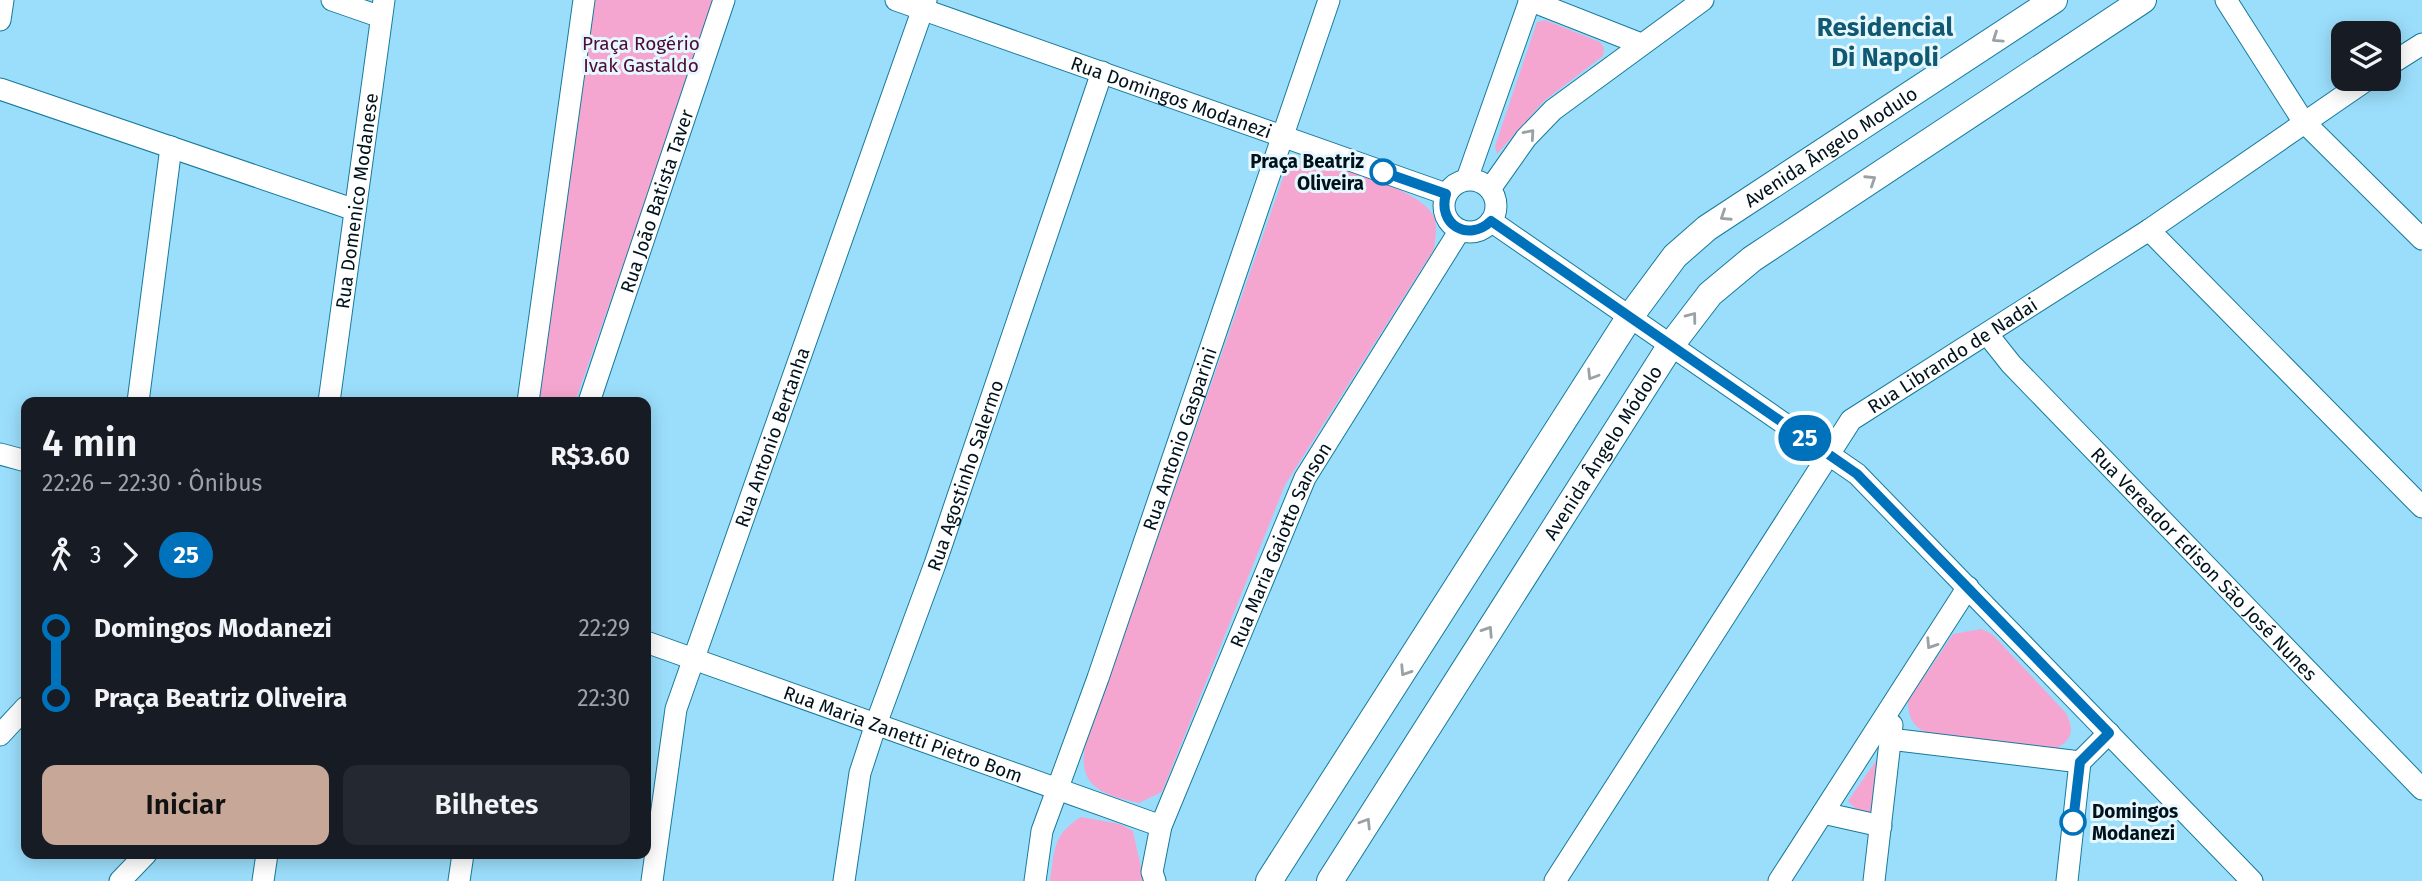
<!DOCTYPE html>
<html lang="pt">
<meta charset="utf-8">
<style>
:root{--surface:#171b24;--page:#242831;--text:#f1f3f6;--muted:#9ea1a6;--accent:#c6a798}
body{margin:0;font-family:"Fira Sans",sans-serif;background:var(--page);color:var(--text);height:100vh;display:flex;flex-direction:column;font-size:26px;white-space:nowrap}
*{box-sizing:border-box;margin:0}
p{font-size:23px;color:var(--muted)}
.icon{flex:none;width:38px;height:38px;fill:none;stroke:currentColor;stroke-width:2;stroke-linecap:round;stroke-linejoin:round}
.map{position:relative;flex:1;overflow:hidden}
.side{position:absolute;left:21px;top:397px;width:630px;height:462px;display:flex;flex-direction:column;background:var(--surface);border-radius:14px;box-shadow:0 4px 18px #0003}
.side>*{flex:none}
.badge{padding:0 14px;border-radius:23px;font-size:24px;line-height:46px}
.tools{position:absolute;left:2331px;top:21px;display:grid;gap:14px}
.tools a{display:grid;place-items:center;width:70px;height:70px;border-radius:14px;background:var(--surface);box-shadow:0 4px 18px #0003;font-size:35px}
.map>.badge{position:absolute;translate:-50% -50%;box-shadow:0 0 0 4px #fff}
.legs{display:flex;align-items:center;gap:10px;height:77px;padding:0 21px;font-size:23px}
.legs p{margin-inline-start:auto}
.overview{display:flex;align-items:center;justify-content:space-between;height:119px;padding:0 21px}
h1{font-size:38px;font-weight:600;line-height:52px}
.button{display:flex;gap:14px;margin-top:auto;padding:14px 21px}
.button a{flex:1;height:80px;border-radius:14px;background:var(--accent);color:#111;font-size:28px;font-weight:600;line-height:80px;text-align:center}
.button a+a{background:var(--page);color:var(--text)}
ul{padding:0 21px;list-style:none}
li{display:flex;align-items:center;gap:24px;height:70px;font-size:26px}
li i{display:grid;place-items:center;width:10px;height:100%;margin:0 9px;background:currentColor}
li i::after{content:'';width:18px;height:18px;margin:-9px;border:5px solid;border-radius:50%;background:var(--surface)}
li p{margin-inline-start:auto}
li:first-child i{background:linear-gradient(#0000 50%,currentColor 0)}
li:last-child i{background:linear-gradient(currentColor 50%,#0000 0)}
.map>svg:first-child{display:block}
.green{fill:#f5a6d0}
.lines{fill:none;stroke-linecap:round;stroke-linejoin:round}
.minor-casing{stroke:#177a9b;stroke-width:23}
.tertiary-casing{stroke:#177a9b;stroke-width:28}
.minor{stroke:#fff;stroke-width:21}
.tertiary{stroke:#fff;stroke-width:26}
.oneway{stroke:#99a1a5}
.line-1-casing{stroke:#fff;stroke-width:16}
.line-1{stroke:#0072bc;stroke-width:10}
.stop-1-dot{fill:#fff;stroke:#0072bc;stroke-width:3.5}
.labels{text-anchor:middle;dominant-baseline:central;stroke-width:6;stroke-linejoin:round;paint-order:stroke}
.park-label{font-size:19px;fill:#4d0b36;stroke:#e7f7fe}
.street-label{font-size:19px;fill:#00131d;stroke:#e7f7fe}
.stop-label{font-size:19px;font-weight:bold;fill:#00131d;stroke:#e7f7fe;text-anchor:end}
.district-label{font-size:26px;font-weight:bold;fill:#0f5a72;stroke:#e7f7fe}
</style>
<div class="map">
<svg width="2422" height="881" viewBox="0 0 2422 881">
<rect width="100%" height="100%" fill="#9bdefb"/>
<path class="green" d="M594,0H716L575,402H539Z
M1545,20L1600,42L1604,48L1603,56L1544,101L1497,154L1495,146L1537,22Z
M1302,161H1318C1345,171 1423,190 1434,217C1438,227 1435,238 1434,249L1285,485L1162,792L1139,803C1104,795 1077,788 1085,746L1284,175Z
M1981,629L1992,634L2066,713C2074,729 2073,739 2057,748L1933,734C1914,730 1908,719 1908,701L1953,634Z
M1878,758L1875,813L1859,812L1848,801Z
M1081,817L1120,824L1133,831L1144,881H1050C1055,850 1052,835 1081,817Z"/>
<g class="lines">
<defs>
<g id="minor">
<path d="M332,0L381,17"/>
<path id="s1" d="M896,0L1446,194"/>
<path d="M1529,0L1641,44"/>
<path d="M2226,0L2303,121L2422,239"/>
<path d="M0,20L3,0"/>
<path d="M2389,65L2422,44"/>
<path d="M0,89L355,210"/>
<path d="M1467,179L1530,0"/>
<circle cx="1470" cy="206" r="26"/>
<path d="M1490,189L1526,138L1553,110L1703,0"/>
<path d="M1491,221L1857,474L2252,881"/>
<path d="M2149,230L2422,507"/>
<path id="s2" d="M1988,335L2011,364L2422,789"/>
<path d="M138,402L171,147"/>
<path id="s3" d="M329,402L384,0"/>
<path d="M528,402L584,0"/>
<path id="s4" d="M589,402L724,0"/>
<path d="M0,454L26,461"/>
<path id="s5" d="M646,642L1161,826"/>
<path d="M0,735L26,707"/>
<path d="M1890,739L2080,762"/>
<path d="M1823,813L1881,826"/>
<path d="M120,881L146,854"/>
<path d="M263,881L267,854"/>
<path d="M459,881L463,854"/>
<path id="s6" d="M652,881L676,709L926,0"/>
<path id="s7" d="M844,881L860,773L876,724L935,564L1102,72"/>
<path id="s8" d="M1035,881L1042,831L1098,678L1329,0"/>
<path id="s9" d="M1155,881L1152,872L1161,826L1305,478L1460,230"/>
<path id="s10" d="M1555,881L1851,420L2149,230L2368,79"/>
<path d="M1779,881L1968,587"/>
<path d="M1874,881L1892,725"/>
<path d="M2067,881L2080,762L2109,733"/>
</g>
<g id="tertiary">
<path id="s11" d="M1269,881L1629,318L1675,256L1707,228L2054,0"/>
<path id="s12" d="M1330,881L1671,345L1710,294L1752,259L2143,0"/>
</g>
</defs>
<use href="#minor" class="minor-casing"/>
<use href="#tertiary" class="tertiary-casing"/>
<use href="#minor" class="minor"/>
<use href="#tertiary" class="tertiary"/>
</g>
<defs><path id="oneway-chevron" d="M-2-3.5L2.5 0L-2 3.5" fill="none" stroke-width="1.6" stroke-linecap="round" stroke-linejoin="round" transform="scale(1.75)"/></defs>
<g class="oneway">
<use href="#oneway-chevron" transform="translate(1997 38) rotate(146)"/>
<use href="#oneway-chevron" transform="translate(1530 134) rotate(-49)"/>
<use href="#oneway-chevron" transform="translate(1871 180) rotate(-33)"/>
<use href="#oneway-chevron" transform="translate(1725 216) rotate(147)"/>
<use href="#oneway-chevron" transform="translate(1692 317) rotate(-53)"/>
<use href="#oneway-chevron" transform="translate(1592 375) rotate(122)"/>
<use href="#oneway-chevron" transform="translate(1488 631) rotate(-57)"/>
<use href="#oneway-chevron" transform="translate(1931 644) rotate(123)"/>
<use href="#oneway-chevron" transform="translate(1405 671) rotate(123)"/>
<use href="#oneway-chevron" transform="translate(1366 823) rotate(-58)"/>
</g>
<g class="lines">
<defs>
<path id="line-1" d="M1383,172L1446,194C1437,224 1468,243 1491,221L1857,474L2109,733L2080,762L2073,822"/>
</defs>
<use href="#line-1" class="line-1-casing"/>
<use href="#line-1" class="line-1"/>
</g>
<g class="stop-1-dot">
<circle cx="1383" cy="172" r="12"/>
<circle cx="2073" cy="822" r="12"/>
</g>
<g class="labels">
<g class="park-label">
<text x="641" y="43">Praça Rogério<tspan x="641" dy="22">Ivak Gastaldo</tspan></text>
</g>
<g class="street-label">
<text stroke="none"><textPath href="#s1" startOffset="292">Rua Domingos Modanezi</textPath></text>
<text stroke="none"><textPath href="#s11" startOffset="936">Avenida Ângelo Modulo</textPath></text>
<text stroke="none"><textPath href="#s3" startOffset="203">Rua Domenico Modanese</textPath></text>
<text stroke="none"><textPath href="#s4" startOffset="212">Rua João Batista Taver</textPath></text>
<text stroke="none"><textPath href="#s10" startOffset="668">Rua Librando de Nadai</textPath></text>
<text stroke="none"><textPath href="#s6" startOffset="462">Rua Antonio Bertanha</textPath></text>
<text stroke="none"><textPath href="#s8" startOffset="466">Rua Antonio Gasparini</textPath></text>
<text stroke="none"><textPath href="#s12" startOffset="508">Avenida Ângelo Módolo</textPath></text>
<text stroke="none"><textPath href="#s7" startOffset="425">Rua Agostinho Salermo</textPath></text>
<text stroke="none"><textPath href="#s9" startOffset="362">Rua Maria Gaiotto Sanson</textPath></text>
<text stroke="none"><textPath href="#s2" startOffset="315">Rua Vereador Edison São José Nunes</textPath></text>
<text stroke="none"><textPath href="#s5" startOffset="273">Rua Maria Zanetti Pietro Bom</textPath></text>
</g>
<g class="stop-label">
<text x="1364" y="161">Praça Beatriz<tspan x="1364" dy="22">Oliveira</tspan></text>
<text x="2092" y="811" text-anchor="start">Domingos<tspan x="2092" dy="22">Modanezi</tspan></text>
</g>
<g class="district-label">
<text x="1885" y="27">Residencial<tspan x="1885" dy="30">Di Napoli</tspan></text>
</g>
</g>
</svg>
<div class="tools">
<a><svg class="icon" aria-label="layers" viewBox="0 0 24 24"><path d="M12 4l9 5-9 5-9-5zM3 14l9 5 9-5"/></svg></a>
</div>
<b class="badge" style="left:1805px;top:438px;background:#0072bc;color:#fff">25</b>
<section class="side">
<div class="overview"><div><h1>4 min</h1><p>22:26 – 22:30 · Ônibus</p></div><b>R$3.60</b></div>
<div class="legs"><svg class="icon" aria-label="walk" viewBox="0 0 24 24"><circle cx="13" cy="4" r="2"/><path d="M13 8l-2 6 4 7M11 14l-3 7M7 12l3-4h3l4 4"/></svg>3<svg class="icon" aria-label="forward" viewBox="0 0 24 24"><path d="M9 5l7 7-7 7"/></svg><b class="badge" style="background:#0072bc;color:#fff">25</b></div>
<ul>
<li><i style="color:#0072bc"></i><b>Domingos Modanezi</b><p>22:29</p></li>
<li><i style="color:#0072bc"></i><b>Praça Beatriz Oliveira</b><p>22:30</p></li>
</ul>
<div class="button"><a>Iniciar</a><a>Bilhetes</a></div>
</section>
</div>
